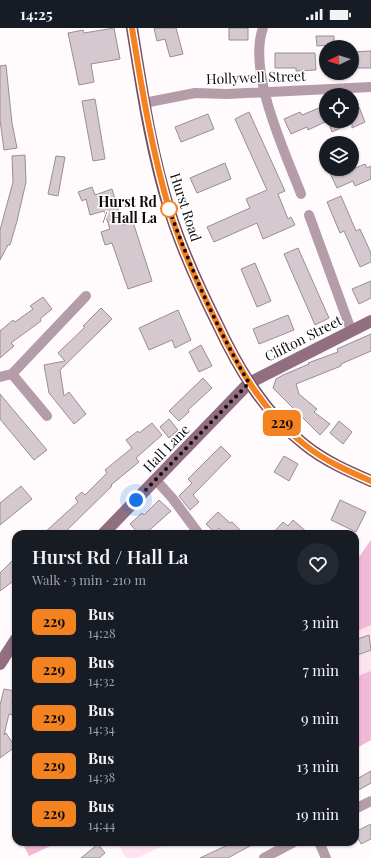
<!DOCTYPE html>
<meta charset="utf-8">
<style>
:root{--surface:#171b24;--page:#242831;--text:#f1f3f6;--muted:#9ea1a6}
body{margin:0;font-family:"Playfair Display",serif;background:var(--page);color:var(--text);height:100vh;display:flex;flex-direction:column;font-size:15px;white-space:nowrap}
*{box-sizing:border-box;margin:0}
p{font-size:13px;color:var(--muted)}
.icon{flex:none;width:22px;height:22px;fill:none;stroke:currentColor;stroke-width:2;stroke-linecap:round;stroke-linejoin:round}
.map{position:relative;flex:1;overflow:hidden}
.side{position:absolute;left:12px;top:502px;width:347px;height:316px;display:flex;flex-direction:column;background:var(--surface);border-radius:12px;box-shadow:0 1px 3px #0004}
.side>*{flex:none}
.badge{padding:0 8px;border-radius:6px;font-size:14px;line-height:26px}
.needle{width:26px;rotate:265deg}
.fabs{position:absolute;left:319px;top:12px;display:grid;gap:8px}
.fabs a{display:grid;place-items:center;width:40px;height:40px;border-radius:50%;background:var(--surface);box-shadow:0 1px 3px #0004;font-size:20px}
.you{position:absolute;width:20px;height:20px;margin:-10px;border:3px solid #fff;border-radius:50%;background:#1a73e8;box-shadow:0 0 0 6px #1a73e833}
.map>.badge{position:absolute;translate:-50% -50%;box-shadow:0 0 0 2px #fff}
.round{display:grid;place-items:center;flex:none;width:42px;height:42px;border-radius:21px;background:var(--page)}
.summary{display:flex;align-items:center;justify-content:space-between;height:68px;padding:0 20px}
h1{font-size:19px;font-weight:600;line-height:30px}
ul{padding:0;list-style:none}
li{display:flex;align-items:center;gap:12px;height:48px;padding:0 20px}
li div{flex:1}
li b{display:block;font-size:15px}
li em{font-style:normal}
li .badge{min-width:44px;font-weight:700;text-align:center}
.status{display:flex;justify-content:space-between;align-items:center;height:28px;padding:0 20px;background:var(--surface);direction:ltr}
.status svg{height:11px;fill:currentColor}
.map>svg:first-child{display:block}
.green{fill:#ffe2f0}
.forest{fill:#f1b9d6}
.building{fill:#d5c8cf;stroke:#9a8e94}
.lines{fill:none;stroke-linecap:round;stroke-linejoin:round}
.street{stroke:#b49ca8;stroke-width:10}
.secondary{stroke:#916e80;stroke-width:12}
.primary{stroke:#774e64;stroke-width:12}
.line-casing{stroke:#fff;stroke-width:9}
.line{stroke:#f58220;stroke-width:6}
.walk{stroke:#100b0d;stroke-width:4;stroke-dasharray:0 7.2}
.stop-dot{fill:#fff;stroke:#f58220;stroke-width:2}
.labels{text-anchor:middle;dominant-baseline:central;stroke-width:3;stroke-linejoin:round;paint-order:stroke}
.street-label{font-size:14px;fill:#100b0d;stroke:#fff}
.stop-label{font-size:14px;font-weight:bold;fill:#100b0d;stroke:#fff;text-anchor:end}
</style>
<div class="status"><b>14:25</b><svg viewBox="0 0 49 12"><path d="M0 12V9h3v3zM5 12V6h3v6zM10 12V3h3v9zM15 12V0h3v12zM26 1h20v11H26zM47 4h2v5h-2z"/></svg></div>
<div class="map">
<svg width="371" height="830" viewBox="0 0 371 830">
<rect width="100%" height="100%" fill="#fffafc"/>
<path class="green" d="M371,512V712L355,721V535Z
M117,814H171L137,830H126Z"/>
<path class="forest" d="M371,512V597L355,604V535Z
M371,643V712L355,721V649Z
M22,814H59L29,828Z"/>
<path class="building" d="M114,0L120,31L91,36L94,54L79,57L68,5L83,2L84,5Z
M154,0H176L183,26L170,29L165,11L157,13Z
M229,0H248V12H229Z
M316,8H334V17L317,18Z
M371,23V40H352V24Z
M275,25H315L316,42L296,43V40H275Z
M6,37L12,95L17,120L4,122L0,92V38Z
M95,71L105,131L93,133L82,73Z
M359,79L365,94L352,100V95L332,104L328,93H352V82Z
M319,80L325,94L308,102L307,99L291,106L284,91L300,84L302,87Z
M249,84L285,163L278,166L288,191L291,189L295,197L263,211L257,195L214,214L207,199L250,180L246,171L267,162L235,91Z
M208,86L214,101L181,114L175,99Z
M25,127L26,154L17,193L10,217H8L0,232V202L13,154L12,128Z
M56,128L65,129L58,168L48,166Z
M225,135L231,151L197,165L190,150Z
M365,136L367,140L371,138V151L355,158L353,153L337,160L330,145L340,141H353Z
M92,159L95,167L112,161L123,197L133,194L152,253L128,261L112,215L105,217L101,204L110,201L104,183L90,187L86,171L82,173L78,164Z
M341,168L356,203L360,201L371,225V234L360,239L344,203L340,205L327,174Z
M298,220L329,290L315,297L284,226Z
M255,235L271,273L257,279L241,241Z
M371,253V270L359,276L352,261Z
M43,269L52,281L40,291L41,293L11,315L14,318L0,330V303L13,292L15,294L33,281L30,278Z
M101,280L112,291L60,342L64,368L69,364L86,386L74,396L49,365L44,337L65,333L58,325L85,299L83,298Z
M178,282L191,312L175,320L172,312L149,322L139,300Z
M288,287L294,302L259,316L253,301Z
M371,306V323L341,336V338L296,356L299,366L317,381L314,384L330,396L320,407L273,360L276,351L283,347L309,336L308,335L338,324L337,321Z
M201,317L212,338L199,344L189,324Z
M203,350L212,360L188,382L189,384L179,393L169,383Z
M0,366L47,422L34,432L0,391Z
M169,391L178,402L169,410L160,399Z
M339,393L352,404L343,416L330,405Z
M152,395L162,407L136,430L139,434L111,457L112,458L63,506H43L78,474L75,470L82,464L85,467L107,445L105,442L132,420L126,412L138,403L139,405Z
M221,418L231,428L193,467L199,474L190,482L179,468L192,455L188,451Z
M284,428L298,436L289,453L274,444Z
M21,458L32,471L0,497V475Z
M159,472L171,483L145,506H139L130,496L142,485L144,487Z
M340,472L366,484L356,504L331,492Z
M218,484L230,495L232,494L244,506H225L219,500L215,505L206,496Z
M293,492L309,506H272L283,494L288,498Z
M16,529V551L0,563V545Z
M369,607L371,622L355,628V612Z
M4,661L15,663L12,676L16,677V688L9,686L4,707L6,705L15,719L0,730V677Z
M371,743V755L355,764V752Z
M371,796V811L361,816L355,804Z
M234,814H257L228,830H200Z
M98,816L105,825L99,830H81Z"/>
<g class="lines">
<path class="street" d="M263,0C247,44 285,124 301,166
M144,75L195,65L227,66L371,59
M309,187L351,302
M12,346L47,388
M0,349L12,346L86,268
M156,452L173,471L199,506
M355,781L371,773
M319,814L326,830
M264,830L294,814"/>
<path class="secondary" d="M103,506L249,355L371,293
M0,636L16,611"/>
<path class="primary" d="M132,0C142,62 151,124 170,184C182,222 199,259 217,295C238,340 265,386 305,417C325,433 348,443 371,453"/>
</g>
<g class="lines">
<defs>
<path id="line" d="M132,0C142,62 152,124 170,184C182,222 199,259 217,295C238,340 265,386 305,417C325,433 348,443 371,453"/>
</defs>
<use href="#line" class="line-casing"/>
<use href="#line" class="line"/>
<path class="walk" d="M136,472L249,355C216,299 191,241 169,181"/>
</g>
<circle class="stop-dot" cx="169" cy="181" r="8"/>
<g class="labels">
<g class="street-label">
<text transform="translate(256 49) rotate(-2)">Hollywell Street</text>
<text transform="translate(186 179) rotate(72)">Hurst Road</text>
<text transform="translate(303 310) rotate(-27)">Clifton Street</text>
<text transform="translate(166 420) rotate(-46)">Hall Lane</text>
</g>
<g class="stop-label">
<text x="157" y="173">Hurst Rd<tspan x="157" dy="16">/ Hall La</tspan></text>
</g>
</g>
</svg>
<div class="fabs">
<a><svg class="needle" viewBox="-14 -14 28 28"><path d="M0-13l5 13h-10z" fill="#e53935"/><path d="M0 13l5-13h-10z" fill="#9ea1a6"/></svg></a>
<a><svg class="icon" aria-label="locate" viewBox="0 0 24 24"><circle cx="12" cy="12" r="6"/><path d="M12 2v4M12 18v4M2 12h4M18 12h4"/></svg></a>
<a><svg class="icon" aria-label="layers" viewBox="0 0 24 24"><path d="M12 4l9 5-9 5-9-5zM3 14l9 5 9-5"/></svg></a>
</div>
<div class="you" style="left:136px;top:472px"></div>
<b class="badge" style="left:282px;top:395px;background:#f58220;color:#111">229</b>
<section class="side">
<div class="summary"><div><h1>Hurst Rd / Hall La</h1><p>Walk · 3 min · 210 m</p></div><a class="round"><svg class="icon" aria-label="heart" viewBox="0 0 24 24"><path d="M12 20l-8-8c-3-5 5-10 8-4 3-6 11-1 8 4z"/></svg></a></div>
<ul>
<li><span class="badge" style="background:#f58220;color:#111">229</span><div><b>Bus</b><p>14:28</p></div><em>3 min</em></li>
<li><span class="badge" style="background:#f58220;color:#111">229</span><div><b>Bus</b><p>14:32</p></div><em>7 min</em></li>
<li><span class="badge" style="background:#f58220;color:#111">229</span><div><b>Bus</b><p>14:34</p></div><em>9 min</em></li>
<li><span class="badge" style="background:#f58220;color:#111">229</span><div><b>Bus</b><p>14:38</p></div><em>13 min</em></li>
<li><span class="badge" style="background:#f58220;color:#111">229</span><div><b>Bus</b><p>14:44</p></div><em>19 min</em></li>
</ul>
</section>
</div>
